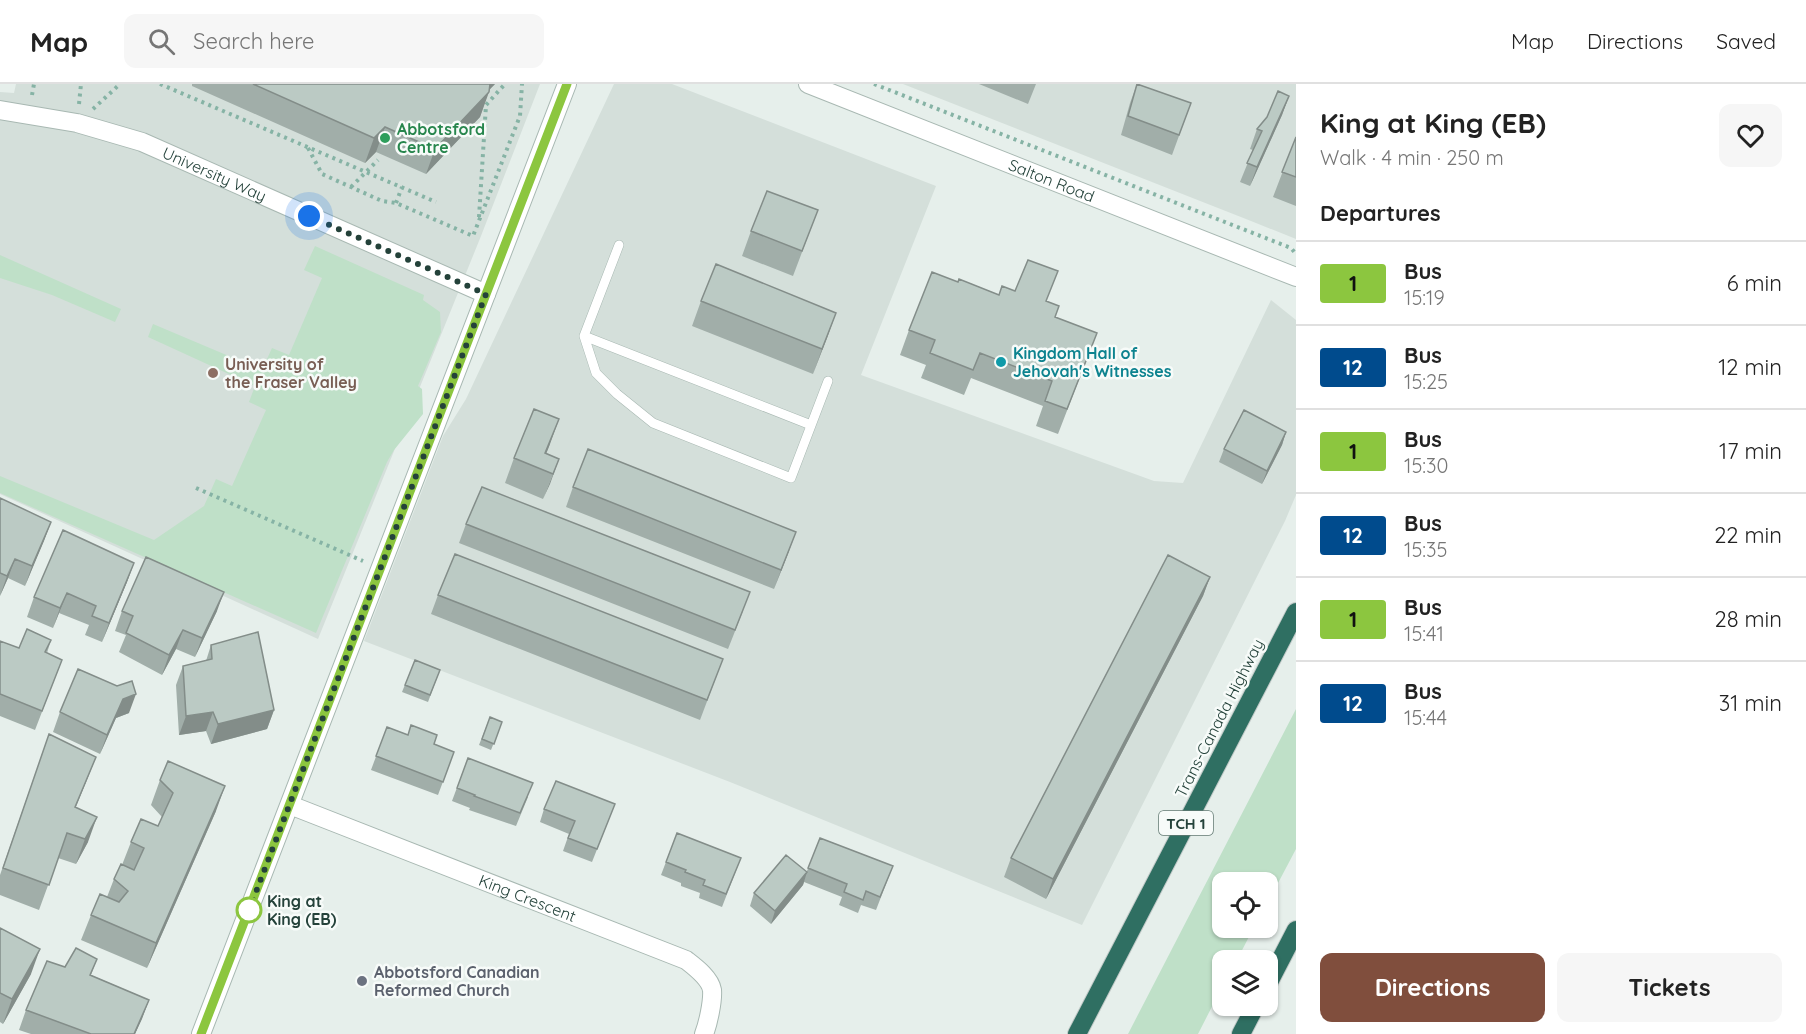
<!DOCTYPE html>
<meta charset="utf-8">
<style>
:root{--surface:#fff;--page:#f6f6f6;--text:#222;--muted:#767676;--line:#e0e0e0;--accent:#804e3d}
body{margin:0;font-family:Quicksand,sans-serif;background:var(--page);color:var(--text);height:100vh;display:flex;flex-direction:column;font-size:22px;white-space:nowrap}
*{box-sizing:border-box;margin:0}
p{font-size:20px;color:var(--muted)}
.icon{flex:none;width:33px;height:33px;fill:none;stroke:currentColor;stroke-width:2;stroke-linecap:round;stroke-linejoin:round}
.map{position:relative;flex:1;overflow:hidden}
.sheet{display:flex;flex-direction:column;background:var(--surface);width:510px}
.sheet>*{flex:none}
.badge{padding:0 12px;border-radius:4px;font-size:21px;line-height:39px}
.buttons{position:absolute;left:1212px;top:788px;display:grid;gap:12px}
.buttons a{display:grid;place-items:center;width:66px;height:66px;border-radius:12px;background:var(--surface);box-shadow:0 2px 4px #0004;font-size:30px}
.you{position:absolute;width:30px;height:30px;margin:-15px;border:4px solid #fff;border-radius:50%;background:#1a73e8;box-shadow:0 0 0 9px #1a73e833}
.map>.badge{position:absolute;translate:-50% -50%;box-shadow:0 0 0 3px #fff}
h2{padding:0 24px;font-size:22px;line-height:54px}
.round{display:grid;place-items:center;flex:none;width:63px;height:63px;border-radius:12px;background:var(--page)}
.summary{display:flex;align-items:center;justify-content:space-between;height:102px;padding:0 24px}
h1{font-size:28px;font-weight:700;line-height:45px}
.button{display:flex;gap:12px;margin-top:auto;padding:12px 24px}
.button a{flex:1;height:69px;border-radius:12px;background:var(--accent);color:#fff;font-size:24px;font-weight:700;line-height:69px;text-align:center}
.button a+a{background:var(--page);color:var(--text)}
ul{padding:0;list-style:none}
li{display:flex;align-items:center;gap:18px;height:84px;padding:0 24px;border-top:2px solid var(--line)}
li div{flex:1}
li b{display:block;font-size:22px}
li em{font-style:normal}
li .badge{min-width:66px;font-weight:700;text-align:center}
header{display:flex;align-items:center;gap:36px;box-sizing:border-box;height:84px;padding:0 30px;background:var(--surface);border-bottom:2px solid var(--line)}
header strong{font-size:28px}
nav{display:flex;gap:33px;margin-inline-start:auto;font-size:21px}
.search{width:420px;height:54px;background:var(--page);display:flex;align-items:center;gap:15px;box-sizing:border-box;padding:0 21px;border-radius:12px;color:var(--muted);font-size:22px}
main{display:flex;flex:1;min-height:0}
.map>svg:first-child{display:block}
.built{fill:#d4dfda}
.green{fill:#bfe0c8}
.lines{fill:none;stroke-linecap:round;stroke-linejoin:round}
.service-casing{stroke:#a8b8b2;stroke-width:10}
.minor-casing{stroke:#a8b8b2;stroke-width:20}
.tertiary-casing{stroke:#a8b8b2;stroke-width:20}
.motorway-casing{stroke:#c2cac8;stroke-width:20}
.path{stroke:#86b3a5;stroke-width:4;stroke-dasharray:3 4.5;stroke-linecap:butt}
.service{stroke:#fff;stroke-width:9}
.minor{stroke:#fff;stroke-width:18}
.tertiary{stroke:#fff;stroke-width:18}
.motorway{stroke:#2f6f62;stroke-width:18}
.wall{fill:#a1aea9}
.shaded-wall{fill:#838d89}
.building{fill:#bbcac4;stroke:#838d89;stroke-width:1.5}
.line-casing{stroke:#fff;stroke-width:14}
.line{stroke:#8cc63f;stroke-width:9}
.walk{stroke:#24423a;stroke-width:6;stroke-dasharray:0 10.8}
.leisure-dot{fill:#2e9e5b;stroke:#f7fbf9;stroke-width:2}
.culture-dot{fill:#0f9aa8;stroke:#f7fbf9;stroke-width:2}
.education-dot{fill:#8d6e63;stroke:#f7fbf9;stroke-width:2}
.stop-dot{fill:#fff;stroke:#8cc63f;stroke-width:3}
.worship-dot{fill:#6b7280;stroke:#f7fbf9;stroke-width:2}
.labels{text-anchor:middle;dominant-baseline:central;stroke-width:5;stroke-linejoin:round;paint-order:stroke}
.shield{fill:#f7fbf9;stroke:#637a73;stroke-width:1.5}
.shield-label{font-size:15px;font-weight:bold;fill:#24423a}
.leisure-label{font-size:16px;font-weight:bold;fill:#27864d;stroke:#f7fbf9;text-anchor:start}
.street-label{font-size:16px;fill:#24423a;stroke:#f7fbf9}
.culture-label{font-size:16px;font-weight:bold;fill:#0d838f;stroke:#f7fbf9;text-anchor:start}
.education-label{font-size:16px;font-weight:bold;fill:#785e54;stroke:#f7fbf9;text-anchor:start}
.stop-label{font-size:16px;font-weight:bold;fill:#24423a;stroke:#f7fbf9;text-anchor:start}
.worship-label{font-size:16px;font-weight:bold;fill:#5b616d;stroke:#f7fbf9;text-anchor:start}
</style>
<header>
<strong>Map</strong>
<div class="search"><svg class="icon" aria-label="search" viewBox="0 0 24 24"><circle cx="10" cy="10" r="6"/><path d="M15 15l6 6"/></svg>Search here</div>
<nav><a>Map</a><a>Directions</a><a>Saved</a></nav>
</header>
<main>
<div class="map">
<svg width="1296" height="950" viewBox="0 0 1296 950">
<rect width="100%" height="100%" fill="#e6efeb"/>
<path class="built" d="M16,0H540L481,152L318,555L0,410V8L14,9Z
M614,0H672L936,102L861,291L1154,397L1183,399L1271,216L1296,236V411L1285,437L1082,841L730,698L364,557L443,352L466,315Z
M903,0H1296V155L1251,137Z"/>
<path class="green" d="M315,162L424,211L423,216L440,228L441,248L418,302L422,305L423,330L394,366L387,378L316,549L0,409V392L154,456L204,422L216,395L232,402L266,326L249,318L255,302L148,253L153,240L262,286L272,264L289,271L322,194L304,186Z
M0,171L121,225L115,238L52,211L0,194Z
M1296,625V765L1268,818V798H1222V843H1254L1237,876H1222V903L1198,950H1128Z"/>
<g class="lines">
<defs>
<path id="service" d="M619,161L584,252L596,289L617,310L653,339L791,394L828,297
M584,252L811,341"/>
<g id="minor">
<path id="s1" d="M808,0L1296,193"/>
<path id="s2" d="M0,26L77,39L142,58L486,210"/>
<path id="s3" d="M290,721L686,876C695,883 710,894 712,906C713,917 708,940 704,950"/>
</g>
<path id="tertiary" d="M201,950L567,0"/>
<path id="motorway" d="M1268,900L1296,846
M1077,950L1296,528
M1241,950L1256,921"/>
</defs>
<use href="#service" class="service-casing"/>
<use href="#minor" class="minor-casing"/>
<use href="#tertiary" class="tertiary-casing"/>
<use href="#motorway" class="motorway-casing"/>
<path class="path" d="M160,0L436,118
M874,0L1291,164L1296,170
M32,11L34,0
M79,20L81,0
M93,25L120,0
M308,64L322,90L382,117L396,119L473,152L520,32L522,0
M351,103L378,76
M396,119L402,103
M479,133L486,21L505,0
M196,404L363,477"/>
<use href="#service" class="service"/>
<use href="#minor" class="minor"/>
<use href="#tertiary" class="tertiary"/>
<use href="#motorway" class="motorway"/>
</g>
<path class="wall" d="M192,0H495L489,6L480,33L426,90L376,68L365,79L192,2Z
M979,0H1036L1028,20Z
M1137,0L1191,19L1172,71L1121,51L1130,19Z
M1289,12L1282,31L1250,102L1240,98L1253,66L1250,65L1257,45Z
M1296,53V122L1273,113Z
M818,126L793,192L742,172L751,147Z
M959,195L999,211L1046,217L1055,233L1097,249L1058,350L1036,342L1043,322L971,294L964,311L921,294L926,281L900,271L909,246L958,198Z
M701,217L836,229L813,290L692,242Z
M1286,348L1282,361L1262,400L1219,378L1224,365Z
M550,360L546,370L559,375L543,415L505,399L514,374Z
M573,403L789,467L774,505L566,423Z
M0,414L51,438L25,502L8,494L0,512Z
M466,440L743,527L728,565L459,459Z
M134,479L127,498L102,558L85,551L89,541L59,529L53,544L27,533L34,513Z
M1210,493L1203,512L1046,815L1004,793L1011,774Z
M438,511L723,575L700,636L431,530Z
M122,527H217L195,573L176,565L162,591L119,568L126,551L115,547Z
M51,556L47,569L62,576L35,646L0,632V557L19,564Z
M211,561L274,626L267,645L211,660L206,647L179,651L176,601L183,582L206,577Z
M415,576L440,586L428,618L402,608Z
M60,628L129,629L116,634L100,670L53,648Z
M490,633L502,638L491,666L479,661Z
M387,643L454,668L438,711L371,686Z
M49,650L96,673L76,723L88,758L76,780L58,774L39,826L0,811V791Z
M468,674L528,713L516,742L469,726L470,724L452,717Z
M160,696L216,727L147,884L81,856L91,831L107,813L114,795L122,781L131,758L158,742L162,733L151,721Z
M615,720L592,778L563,767L569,750L540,738L544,725Z
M677,749L741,774L722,823L699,814L700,809L681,802V799L661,791Z
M820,754L893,782L876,826L861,821L858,829L839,821L842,813L804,798L803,801L771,840L750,822L754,809L807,787Z
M0,844L31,890L3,940L0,938Z
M97,875L91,891L149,916L135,950H31L19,946L26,926Z"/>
<path class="shaded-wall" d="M486,0H495L481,14Z
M489,8L480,33L426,90L435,65Z
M1289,12L1282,31L1250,102L1257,83Z
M385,43L376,68L365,79L374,54Z
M836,229L827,254L813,290L822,265Z
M559,335L550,360L540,385L545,369Z
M1286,348L1282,361L1262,400L1267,387Z
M559,375L550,400L543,415Z
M51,438L44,457L25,502L32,482Z
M796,448L789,467L774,505L781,486Z
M15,475L8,494L0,512L7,492Z
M134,479L127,498L102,558L109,539Z
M1210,493L1203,512L1046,815L1053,795Z
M224,508L217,527L195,573L202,554Z
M67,509L53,544L60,524Z
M183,546L176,565L162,591L169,571Z
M136,610L129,629L116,634L100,670L107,651L123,615Z
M274,626L267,645L211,660L218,640Z
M213,628L206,647L179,651L186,632Z
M96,673L86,698L65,748L75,723Z
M225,702L216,727L147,884L156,859Z
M97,733L88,758L76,780L85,755Z
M807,788L803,801L771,840L775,827Z
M40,865L31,890L3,940L12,915Z
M149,916L142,935L135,950H134Z"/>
<path class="building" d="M253,0H490L489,8L435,65L385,43L374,54Z
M1137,0L1191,19L1179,51L1128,32Z
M1278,7L1289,12L1257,83L1247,79L1262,47L1257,45L1267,33Z
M1296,53V93L1282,88Z
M767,107L818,126L802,167L751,147Z
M1028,176L1058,187L1046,217L1059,222L1055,233L1097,249L1067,325L1045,317L1052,297L980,269L973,286L930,269L935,256L909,246L932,188L958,198L959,195L999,211L1002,202L1015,207Z
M716,180L836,229L822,265L701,217Z
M534,325L559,335L545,369L559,375L553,390L514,374Z
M1244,326L1286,348L1267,387L1224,365Z
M588,365L796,448L781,486L573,403Z
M482,403L750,508L735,546L466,440Z
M0,414L51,438L32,482L15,475L7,492L0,489Z
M63,446L134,479L109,539L92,532L96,522L67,509L60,524L34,513Z
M455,470L723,575L707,616L438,511Z
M1168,471L1210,493L1053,795L1011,774Z
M146,473L224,508L202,554L183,546L169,571L126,549L133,532L122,527Z
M27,545L51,556L45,568L62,576L42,627L0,610V557L19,564Z
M258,548L274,626L218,640L213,628L186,632L183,582L212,575L211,561Z
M415,576L440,586L430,611L405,601Z
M78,585L117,602L132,597L136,610L123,615L107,651L60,628Z
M490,633L502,638L494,660L482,655Z
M411,641L437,651L434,660L454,668L443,698L376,672L387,643L408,651Z
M49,650L96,673L75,723L97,733L85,755L67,749L49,801L3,784Z
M468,674L533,699L520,729L474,712L475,711L457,704Z
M168,677L225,702L156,859L91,831L100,810L119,818L128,807L114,795L121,780L134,786L144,764L131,758L141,735L158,742L173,709L160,696Z
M556,697L615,720L597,765L568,754L575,737L544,725Z
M677,749L741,774L726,810L703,801L705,796L685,788L686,786L666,778Z
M820,754L893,782L880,813L866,807L863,816L844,808L847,800L808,784Z
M786,771L807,788L775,827L754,809Z
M0,844L40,865L12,915L0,909Z
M76,864L97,875L90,891L149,916L134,950H91L26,926L47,877L65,883Z"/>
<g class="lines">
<defs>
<path id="line" d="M201,950L567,0"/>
</defs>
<use href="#line" class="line-casing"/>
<use href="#line" class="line"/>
<path class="walk" d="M249,826L486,210L309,132"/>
</g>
<circle class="leisure-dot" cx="385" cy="54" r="6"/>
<circle class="culture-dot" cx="1001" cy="278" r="6"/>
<circle class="education-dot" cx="213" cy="289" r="6"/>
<circle class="stop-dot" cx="249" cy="826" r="12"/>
<circle class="worship-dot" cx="362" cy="897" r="6"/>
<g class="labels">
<rect class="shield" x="1159" y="727" width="54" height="24" rx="4.5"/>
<g class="shield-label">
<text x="1186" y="739">TCH 1</text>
</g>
<g class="leisure-label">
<text x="397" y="45">Abbotsford<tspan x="397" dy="18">Centre</tspan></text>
</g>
<g class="street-label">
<text stroke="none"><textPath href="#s2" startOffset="225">University Way</textPath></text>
<text stroke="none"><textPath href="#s1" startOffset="262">Salton Road</textPath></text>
<text transform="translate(1219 634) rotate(-63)">Trans-Canada Highway</text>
<text stroke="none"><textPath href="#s3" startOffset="255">King Crescent</textPath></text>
</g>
<g class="culture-label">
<text x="1013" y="269">Kingdom Hall of<tspan x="1013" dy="18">Jehovah's Witnesses</tspan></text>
</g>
<g class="education-label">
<text x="225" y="280">University of<tspan x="225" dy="18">the Fraser Valley</tspan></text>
</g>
<g class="stop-label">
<text x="267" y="817">King at<tspan x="267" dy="18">King (EB)</tspan></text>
</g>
<g class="worship-label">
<text x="374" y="888">Abbotsford Canadian<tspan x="374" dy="18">Reformed Church</tspan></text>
</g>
</g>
</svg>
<div class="buttons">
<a><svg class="icon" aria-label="locate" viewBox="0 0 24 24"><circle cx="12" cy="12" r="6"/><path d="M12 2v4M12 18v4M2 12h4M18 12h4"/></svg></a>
<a><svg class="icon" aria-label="layers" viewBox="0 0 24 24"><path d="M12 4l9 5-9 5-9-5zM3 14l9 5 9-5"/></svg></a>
</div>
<div class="you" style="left:309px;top:132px"></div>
</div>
<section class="sheet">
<div class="summary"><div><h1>King at King (EB)</h1><p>Walk · 4 min · 250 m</p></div><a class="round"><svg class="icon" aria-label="heart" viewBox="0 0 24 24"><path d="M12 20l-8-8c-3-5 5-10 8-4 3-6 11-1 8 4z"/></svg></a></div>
<h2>Departures</h2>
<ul>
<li><span class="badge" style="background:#8cc63f;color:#111">1</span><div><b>Bus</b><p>15:19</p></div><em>6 min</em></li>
<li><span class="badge" style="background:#004b8d;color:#fff">12</span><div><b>Bus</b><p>15:25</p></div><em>12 min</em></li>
<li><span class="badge" style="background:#8cc63f;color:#111">1</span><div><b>Bus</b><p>15:30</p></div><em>17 min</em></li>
<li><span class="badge" style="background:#004b8d;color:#fff">12</span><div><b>Bus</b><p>15:35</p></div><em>22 min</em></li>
<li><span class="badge" style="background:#8cc63f;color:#111">1</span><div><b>Bus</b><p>15:41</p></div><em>28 min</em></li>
<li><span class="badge" style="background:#004b8d;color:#fff">12</span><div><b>Bus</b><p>15:44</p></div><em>31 min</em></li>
</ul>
<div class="button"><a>Directions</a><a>Tickets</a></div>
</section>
</main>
